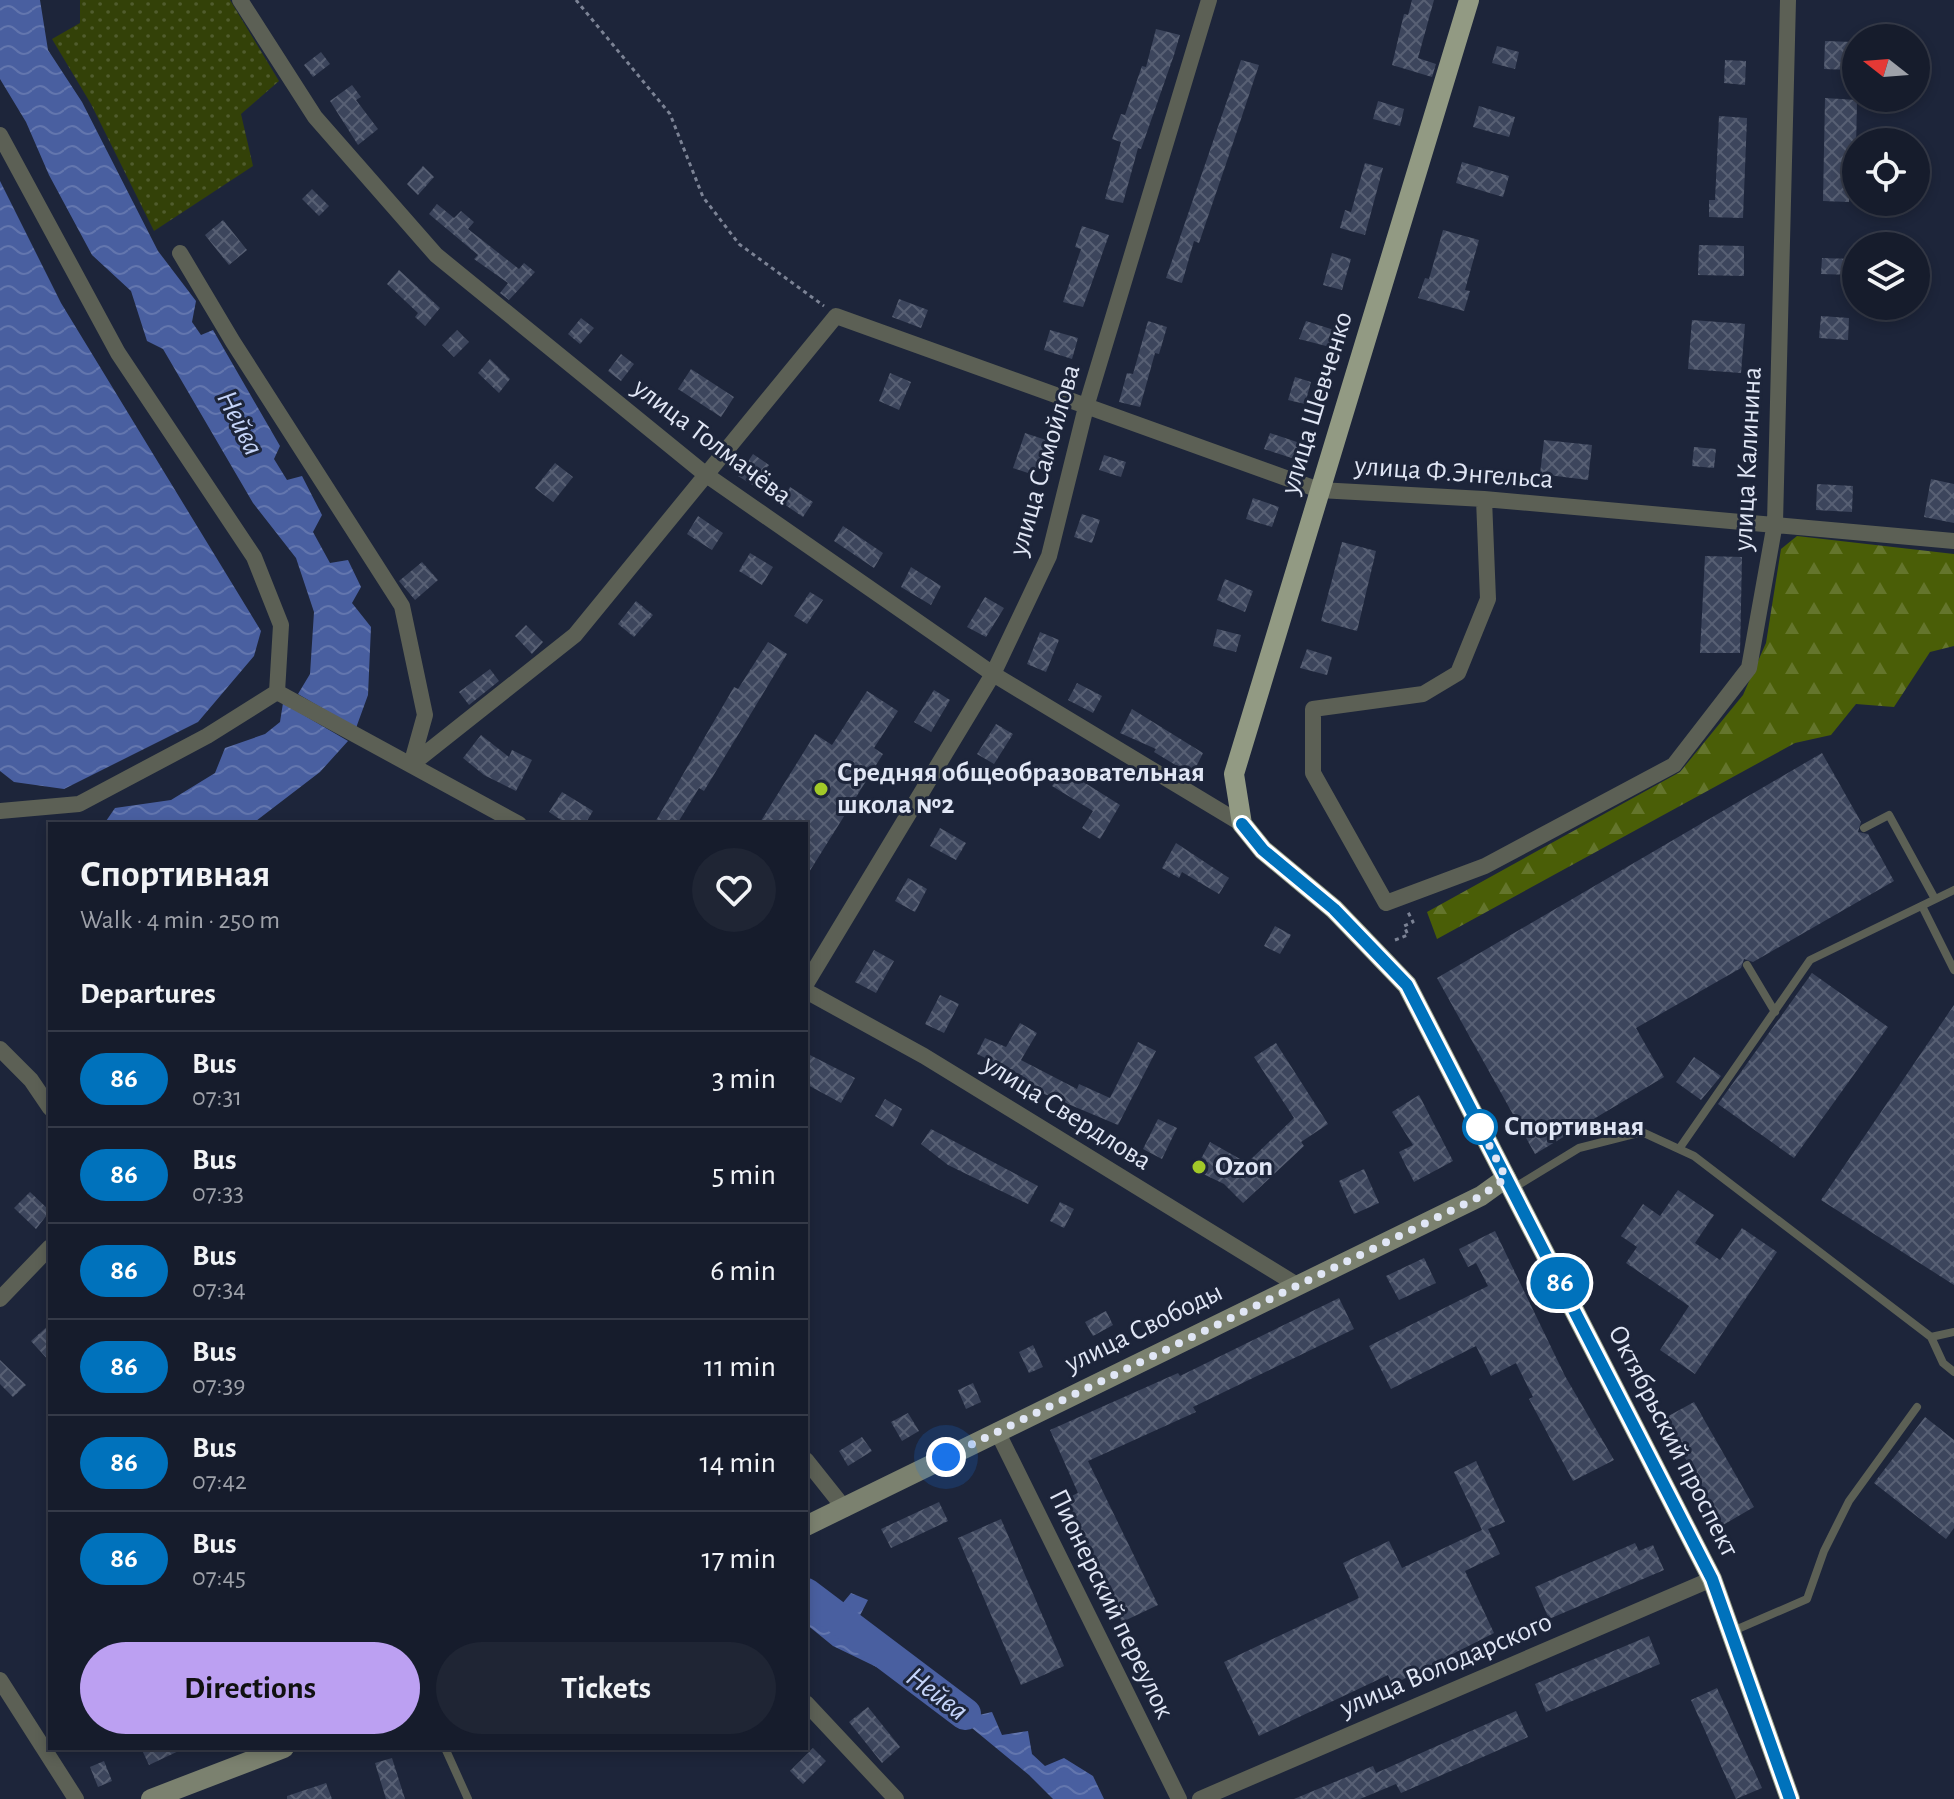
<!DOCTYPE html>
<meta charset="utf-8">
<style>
:root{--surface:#161c2c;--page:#1f2534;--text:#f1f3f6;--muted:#9ea1a9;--line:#353a48;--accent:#bca0f2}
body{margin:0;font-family:"Alegreya Sans",sans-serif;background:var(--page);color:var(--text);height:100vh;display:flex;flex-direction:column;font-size:30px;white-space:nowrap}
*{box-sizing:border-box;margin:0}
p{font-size:26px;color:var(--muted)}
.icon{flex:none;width:44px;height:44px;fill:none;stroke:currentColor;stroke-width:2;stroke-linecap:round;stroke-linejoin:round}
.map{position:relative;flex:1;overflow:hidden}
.panel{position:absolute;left:48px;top:822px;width:760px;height:928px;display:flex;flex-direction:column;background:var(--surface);border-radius:0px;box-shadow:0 4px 12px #0003,0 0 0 2px var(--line)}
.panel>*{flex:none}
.badge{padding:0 16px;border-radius:26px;font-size:28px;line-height:52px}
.needle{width:52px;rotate:287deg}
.controls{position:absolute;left:1842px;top:24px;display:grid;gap:16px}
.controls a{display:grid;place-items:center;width:88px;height:88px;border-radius:50%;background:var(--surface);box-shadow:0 4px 12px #0003,0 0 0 2px var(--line);font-size:40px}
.you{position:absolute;width:40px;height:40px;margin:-20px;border:6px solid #fff;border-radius:50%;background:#1a73e8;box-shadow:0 0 0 12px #1a73e833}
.map>.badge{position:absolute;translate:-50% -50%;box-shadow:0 0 0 4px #fff}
h2{padding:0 32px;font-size:30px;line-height:72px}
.round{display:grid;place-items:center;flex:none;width:84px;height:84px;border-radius:42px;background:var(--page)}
.headline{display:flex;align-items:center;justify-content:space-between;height:136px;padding:0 32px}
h1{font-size:38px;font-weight:700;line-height:60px}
.primary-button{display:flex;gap:16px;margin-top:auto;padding:16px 32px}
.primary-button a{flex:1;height:92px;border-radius:48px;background:var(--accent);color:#111;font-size:32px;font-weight:700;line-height:92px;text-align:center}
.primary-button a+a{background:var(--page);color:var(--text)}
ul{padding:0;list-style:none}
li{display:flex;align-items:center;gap:24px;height:96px;padding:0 32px;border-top:2px solid var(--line)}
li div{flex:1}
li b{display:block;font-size:30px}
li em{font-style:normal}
li .badge{min-width:88px;font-weight:700;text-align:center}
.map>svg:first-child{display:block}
.grass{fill:url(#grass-dots)}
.forest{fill:url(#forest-firs)}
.water{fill:url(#water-waves)}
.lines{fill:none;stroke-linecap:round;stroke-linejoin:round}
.river{stroke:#495fa0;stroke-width:32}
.building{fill:url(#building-cross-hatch)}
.path{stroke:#7c8395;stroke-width:3;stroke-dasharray:4 4;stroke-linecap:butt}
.lane{stroke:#5c6055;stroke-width:8}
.street{stroke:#5c6055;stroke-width:16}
.secondary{stroke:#7b816f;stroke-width:20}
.primary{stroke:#929a83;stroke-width:20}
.line-casing{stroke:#fff;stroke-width:18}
.line{stroke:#0072bc;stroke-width:12}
.walk{stroke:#e0e6f5;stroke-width:8;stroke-dasharray:0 14.4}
.poi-dot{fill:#a2c928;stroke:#1d253a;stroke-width:3}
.stop-dot{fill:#fff;stroke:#0072bc;stroke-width:4}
.labels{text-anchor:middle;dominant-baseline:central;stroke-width:6;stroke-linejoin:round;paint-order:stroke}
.street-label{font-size:28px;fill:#e0e6f5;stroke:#1d253a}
.poi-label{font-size:28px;font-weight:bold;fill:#e0e6f5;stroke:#1d253a;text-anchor:start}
.stop-label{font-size:28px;font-weight:bold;fill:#e0e6f5;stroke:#1d253a;text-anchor:start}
.water-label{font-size:30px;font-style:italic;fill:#c5d4f9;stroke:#1d253a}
</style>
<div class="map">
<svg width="1954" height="1799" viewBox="0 0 1954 1799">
<defs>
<pattern id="grass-dots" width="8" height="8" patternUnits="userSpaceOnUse" patternTransform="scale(2)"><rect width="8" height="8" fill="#334108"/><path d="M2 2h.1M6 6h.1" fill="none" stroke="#505c2d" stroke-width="1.8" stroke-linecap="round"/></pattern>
<pattern id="forest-firs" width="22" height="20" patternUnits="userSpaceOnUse" patternTransform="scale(2)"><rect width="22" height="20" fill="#4a5e07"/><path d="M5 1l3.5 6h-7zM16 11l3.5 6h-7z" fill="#64752c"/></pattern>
<pattern id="water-waves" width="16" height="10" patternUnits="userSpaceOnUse" patternTransform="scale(2)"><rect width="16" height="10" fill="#495fa0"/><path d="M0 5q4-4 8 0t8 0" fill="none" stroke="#6376ae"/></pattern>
<pattern id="building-cross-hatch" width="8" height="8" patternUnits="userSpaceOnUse" patternTransform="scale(2)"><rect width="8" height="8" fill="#3c455c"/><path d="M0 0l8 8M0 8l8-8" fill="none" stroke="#586074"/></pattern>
</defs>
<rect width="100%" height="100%" fill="#1d253a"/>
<path class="grass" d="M80,0H230L279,81L241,114L253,166L154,231L91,104L52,39L80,23Z"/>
<path class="forest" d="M1797,536L1954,554V646L1930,652L1894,707L1856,704L1831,735L1795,743L1437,939L1427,912L1680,772L1743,695L1766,643L1781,549Z"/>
<path class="water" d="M0,0H40L48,50L82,102L158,251L196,301L192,322L201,335L213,330L280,446L274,459L287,480L302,476L322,515L313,532L330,563L348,560L361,587L352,603L371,627L368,695L356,728L298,694L310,674L314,612L296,558L253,503L163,349L147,341L131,291L92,255L49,175L26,122L0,79Z
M0,181L61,303L261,631L254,656L198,722L64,789L14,782L0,771Z
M283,703L348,741L320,772L252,824H104L115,808L171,800L215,773L225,748L265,734L280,722Z
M806,1588L836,1611L851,1593L868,1600L854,1627L879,1646L887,1643L904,1670L893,1675L833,1646L806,1624Z
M944,1681L964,1695L965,1710L979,1715L992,1712L1002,1735L1028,1731L1032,1754L1045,1766L1064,1758L1093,1776L1104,1799H1053L1029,1775L927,1691Z"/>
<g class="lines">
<path class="river" d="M806,1594L965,1714"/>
</g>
<path class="building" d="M1412,0H1434L1418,58L1436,64L1432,77L1392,65L1404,14L1408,15Z
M1156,29L1180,35L1174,55L1141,149L1138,148L1123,203L1105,199L1121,142L1112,139L1121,114L1125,115L1142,66L1146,67Z
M1825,41L1853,42L1852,70L1824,69Z
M1497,46L1519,52L1515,69L1492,63Z
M321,52L330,64L313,77L304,65Z
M1241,60L1259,65L1228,158L1199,243L1194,241L1182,283L1166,278Z
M1725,60L1746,61L1745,85L1724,83Z
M352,85L361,97L356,100L378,129L358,145L330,101Z
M1825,98L1857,100L1856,149H1851L1849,202L1823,201Z
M1378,101L1404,109L1400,126L1373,119Z
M1479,106L1515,117L1509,137L1473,127Z
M1719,116L1747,118L1743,218L1709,217V200H1715Z
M1462,162L1509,176L1503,197L1456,183Z
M1365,163L1383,168L1365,235L1340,228L1345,210L1351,212Z
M423,166L434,177L418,195L407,184Z
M312,189L329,206L319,216L302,199Z
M437,204L454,218L461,211L474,222L468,229L519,269L524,263L535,272L509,300L500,293L508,283L474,259L478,255L429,214Z
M223,220L247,250L229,265L205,235Z
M1082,226L1109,235L1083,307L1063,302L1081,249L1075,247Z
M1443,230L1479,240L1465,290L1470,291L1464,311L1418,298L1425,278L1429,279Z
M1699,245L1744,246V276L1698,275Z
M1332,253L1351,259L1342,290L1323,285Z
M1822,258L1853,259V275L1821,274Z
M399,270L440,308L425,326L415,317L418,313L387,284Z
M899,299L928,310L921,328L892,317Z
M1821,316L1849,318L1848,340L1819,338Z
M581,318L594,328L580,344L568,334Z
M1692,320L1745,324L1741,373L1688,369Z
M1148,321L1167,327L1159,354L1155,353L1140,407L1119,402L1127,373L1133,374Z
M1306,321L1334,330L1330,347L1299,339Z
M457,330L469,342L454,357L442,345Z
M1050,330L1078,338L1072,359L1044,350Z
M621,354L634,364L621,381L608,371Z
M490,359L510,379L499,393L478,373Z
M691,369L734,397L721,417L678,389Z
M890,373L911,382L899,410L879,401Z
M1295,377L1311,382L1305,404L1288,400Z
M1025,433L1046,440L1034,475L1013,468Z
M1270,433L1303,444L1298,460L1264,449Z
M1544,440L1592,445L1588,480L1540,474Z
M1694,447L1716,449L1714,468L1692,466Z
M753,454L769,465L754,486L738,476Z
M1104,455L1126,462L1121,477L1099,470Z
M555,463L573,477L553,502L535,488Z
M1931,479L1954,484V523L1924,517Z
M1817,484L1853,486L1852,512L1816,510Z
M790,487L813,502L803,517L781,502Z
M1253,498L1279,507L1272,527L1246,519Z
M1082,514L1100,520L1092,543L1074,537Z
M698,516L723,533L712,550L687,534Z
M843,526L883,553L874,568L834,541Z
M1342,542L1376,551L1357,631L1321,621Z
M750,553L773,567L762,585L739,571Z
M1705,556L1742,557L1740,653H1700Z
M422,562L438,580L415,600L399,581Z
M911,567L941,586L931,605L901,587Z
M1225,579L1253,591L1245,612L1217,600Z
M810,592L823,600L807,624L794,616Z
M985,597L1004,608L986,637L967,627Z
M636,601L653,615L634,637L618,624Z
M526,625L543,642L532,654L515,636Z
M1217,629L1241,635L1236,652L1213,646Z
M1040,632L1059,640L1046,672L1027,664Z
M768,642L787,654L704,791L699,788L677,824H654L734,687L738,689Z
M1307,649L1332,657L1327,675L1300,668Z
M490,669L499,681L469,705L459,692Z
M1077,683L1102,696L1093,713L1068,700Z
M934,690L950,700L931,732L914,722Z
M867,691L898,711L874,748L883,754L806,877V824H759L815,734L832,745Z
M1132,709L1203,753L1192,775L1154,752L1156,749L1120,733Z
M996,724L1013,734L994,764L977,754Z
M481,735L509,757L512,750L532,760L516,791L484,775L463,758Z
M1822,753L1861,822L1858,832L1868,834L1894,881L1753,962L1744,959L1741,968L1636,1028L1664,1077L1535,1154L1437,978Z
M1063,769L1120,805L1100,839L1082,828L1093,811L1052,786Z
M562,792L593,811L585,824H567L549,812Z
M940,828L966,843L956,860L930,846Z
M1176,843L1229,878L1219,894L1182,872L1179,878L1162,868Z
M908,878L927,889L915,912L895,901Z
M1275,926L1291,935L1280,954L1264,946Z
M874,950L894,961L876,993L855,982Z
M1812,973L1888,1027L1794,1158L1718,1104Z
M940,995L959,1004L944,1033L925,1024Z
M1954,1005V1285L1821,1200Z
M1020,1023L1037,1033L1021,1060L1077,1089L1079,1084L1110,1098L1138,1042L1156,1051L1118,1125L1042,1093L1020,1082L1023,1076L977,1054L985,1038L1006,1047Z
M1276,1043L1328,1124L1301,1142L1304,1146L1243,1203L1224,1184L1195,1170L1210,1142L1247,1163L1294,1118L1254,1057Z
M806,1053L855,1078L841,1103L806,1084Z
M1694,1057L1721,1076L1701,1100L1676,1082Z
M1419,1095L1453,1161L1414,1182L1399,1152L1413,1145L1392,1112Z
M885,1099L902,1109L893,1127L875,1116Z
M1158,1119L1177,1128L1162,1159L1143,1149Z
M931,1129L1038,1186L1028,1204L948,1165L921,1144Z
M1364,1169L1379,1203L1354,1214L1339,1181Z
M1678,1190L1714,1215L1695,1243L1720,1260L1742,1228L1777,1252L1695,1374L1660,1350L1689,1306L1626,1263L1637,1247L1621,1236L1643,1204L1660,1216Z
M30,1192L50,1211L36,1229L14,1208Z
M1060,1202L1074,1209L1064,1228L1050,1221Z
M1495,1231L1565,1376L1614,1460L1573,1481L1529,1399L1533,1397L1516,1363L1491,1376L1476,1346L1391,1389L1369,1346L1488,1286L1476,1263L1468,1267L1459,1249Z
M1424,1258L1436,1283L1399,1300L1386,1276Z
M1339,1298L1354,1329L1193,1407L1196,1412L1088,1461L1158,1605L1122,1622L1063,1500L1078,1493L1050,1430L1178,1373L1180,1376Z
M1106,1311L1113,1325L1093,1336L1085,1322Z
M50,1324V1362L31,1341Z
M1033,1345L1043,1367L1029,1373L1019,1352Z
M0,1360L26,1385L13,1397L0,1384Z
M973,1383L981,1402L966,1409L958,1390Z
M1694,1402L1754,1507L1723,1525L1663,1419Z
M908,1413L919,1431L902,1441L891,1422Z
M1925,1417L1954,1440V1528L1946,1539L1874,1483Z
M862,1437L872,1451L848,1466L839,1451Z
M1476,1461L1505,1522L1488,1529L1500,1554L1465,1571L1494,1633L1392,1685L1388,1675L1259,1736L1224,1662L1359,1598L1343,1563L1389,1541L1402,1568L1482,1530L1454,1472Z
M939,1502L948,1521L891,1548L881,1529Z
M1001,1519L1064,1666L1021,1685L958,1538Z
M1635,1543L1639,1551L1653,1545L1664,1570L1549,1619L1535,1587Z
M1649,1636L1660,1664L1546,1712L1535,1684Z
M1717,1688L1762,1788L1736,1799L1691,1700Z
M868,1707L900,1747L882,1763L849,1722Z
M1516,1711L1528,1737L1401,1793L1396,1784L1360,1799H1294L1373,1766L1376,1773Z
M141,1748H185L149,1765Z
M813,1748L826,1761L803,1784L790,1771Z
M392,1758L405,1799H386L375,1763Z
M104,1761L112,1781L98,1787L90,1767Z
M326,1783L332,1799H287V1796Z"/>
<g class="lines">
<path class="path" d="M576,0L670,114L703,197L739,244L824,306
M1395,940L1408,935L1404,926L1413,922L1408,912"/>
<path class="lane" d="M1864,828L1889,815L1935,899
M1922,906L1954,970
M1747,965L1775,1012
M1679,1149L1810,960L1954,890
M1512,1189L1579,1148L1642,1132L1694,1156L1931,1337L1954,1332
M1931,1337L1943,1363L1954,1372
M1733,1631L1807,1599L1824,1551L1849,1501L1917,1407
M445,1748L468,1799"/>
<path class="street" d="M240,0L315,117L436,255L705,474L993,674L1242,824
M0,135L118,353L254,557L281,625L277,692
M180,253L233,342L402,606L425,715L411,765
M1484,499L1488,599L1458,673L1423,694L1313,709V773L1386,903L1485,866L1674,765L1749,668L1775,523L1788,0
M277,692L519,824
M411,765L575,635L836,316L1319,490L1484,499L1954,541
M0,811L79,804L207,736L277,692
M806,984L993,674L1049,556L1086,407L1209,0
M806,991L924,1056L1297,1285
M0,1049L31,1080L50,1108
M0,1299L50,1247
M997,1431L1179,1799
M806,1460L845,1509
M0,1680L76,1799
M806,1703L896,1799
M1200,1799L1712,1579"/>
<path class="secondary" d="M806,1526L1481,1196L1506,1178
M151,1799L284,1748"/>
<path class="primary" d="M1469,0L1234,774L1242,824L1263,850L1334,909L1407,985L1712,1579L1790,1799"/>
</g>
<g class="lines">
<defs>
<path id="line" d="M1242,824L1263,850L1334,909L1407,985L1712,1579L1790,1799"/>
</defs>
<use href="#line" class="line-casing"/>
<use href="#line" class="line"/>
<path class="walk" d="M946,1457L1481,1196L1506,1178L1480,1127"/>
</g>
<g class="poi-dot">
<circle cx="821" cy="789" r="8"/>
<circle cx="1199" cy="1167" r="8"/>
</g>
<circle class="stop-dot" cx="1480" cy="1127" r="16"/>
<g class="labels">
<g class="street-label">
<text transform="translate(1317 403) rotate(-73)">улица Шевченко</text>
<text transform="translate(712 442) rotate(37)">улица Толмачёва</text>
<text transform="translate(1748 459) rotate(-87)">улица Калинина</text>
<text transform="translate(1045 460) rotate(-74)">улица Самойлова</text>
<text transform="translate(1454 473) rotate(4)">улица Ф.Энгельса</text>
<text transform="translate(1067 1113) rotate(32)">улица Свердлова</text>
<text transform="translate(1144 1328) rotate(-26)">улица Свободы</text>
<text transform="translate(1673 1441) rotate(63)">Октябрьский проспект</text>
<text transform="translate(1111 1604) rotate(64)">Пионерский переулок</text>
<text transform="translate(1446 1665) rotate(-23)">улица Володарского</text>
</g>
<g class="poi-label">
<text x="837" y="773">Средняя общеобразовательная<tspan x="837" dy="32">школа №2</tspan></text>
<text x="1215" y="1167">Ozon</text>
</g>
<g class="stop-label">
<text x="1504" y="1127">Спортивная</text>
</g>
<g class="water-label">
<text transform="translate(240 423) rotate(63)">Нейва</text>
<text transform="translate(937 1694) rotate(37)">Нейва</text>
</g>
</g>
</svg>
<div class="controls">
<a><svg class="needle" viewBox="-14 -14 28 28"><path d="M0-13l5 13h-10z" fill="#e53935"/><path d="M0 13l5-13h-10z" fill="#9ea1a9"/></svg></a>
<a><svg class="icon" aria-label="locate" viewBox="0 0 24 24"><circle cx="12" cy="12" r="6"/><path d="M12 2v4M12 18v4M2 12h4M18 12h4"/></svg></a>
<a><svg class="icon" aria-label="layers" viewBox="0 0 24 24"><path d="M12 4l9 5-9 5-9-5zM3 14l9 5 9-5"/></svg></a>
</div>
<div class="you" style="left:946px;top:1457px"></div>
<b class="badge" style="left:1560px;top:1283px;background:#0072bc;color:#fff">86</b>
<section class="panel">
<div class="headline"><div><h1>Спортивная</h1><p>Walk · 4 min · 250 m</p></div><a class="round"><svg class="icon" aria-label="heart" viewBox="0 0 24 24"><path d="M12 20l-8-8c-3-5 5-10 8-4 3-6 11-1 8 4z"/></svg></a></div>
<h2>Departures</h2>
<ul>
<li><span class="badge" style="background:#0072bc;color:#fff">86</span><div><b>Bus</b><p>07:31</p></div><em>3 min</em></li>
<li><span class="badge" style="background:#0072bc;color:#fff">86</span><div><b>Bus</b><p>07:33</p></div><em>5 min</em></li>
<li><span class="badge" style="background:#0072bc;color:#fff">86</span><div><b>Bus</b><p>07:34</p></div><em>6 min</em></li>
<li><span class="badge" style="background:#0072bc;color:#fff">86</span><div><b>Bus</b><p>07:39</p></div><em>11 min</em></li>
<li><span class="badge" style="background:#0072bc;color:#fff">86</span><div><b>Bus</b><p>07:42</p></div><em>14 min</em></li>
<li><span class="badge" style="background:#0072bc;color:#fff">86</span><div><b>Bus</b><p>07:45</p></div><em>17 min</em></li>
</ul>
<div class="primary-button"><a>Directions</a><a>Tickets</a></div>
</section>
</div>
